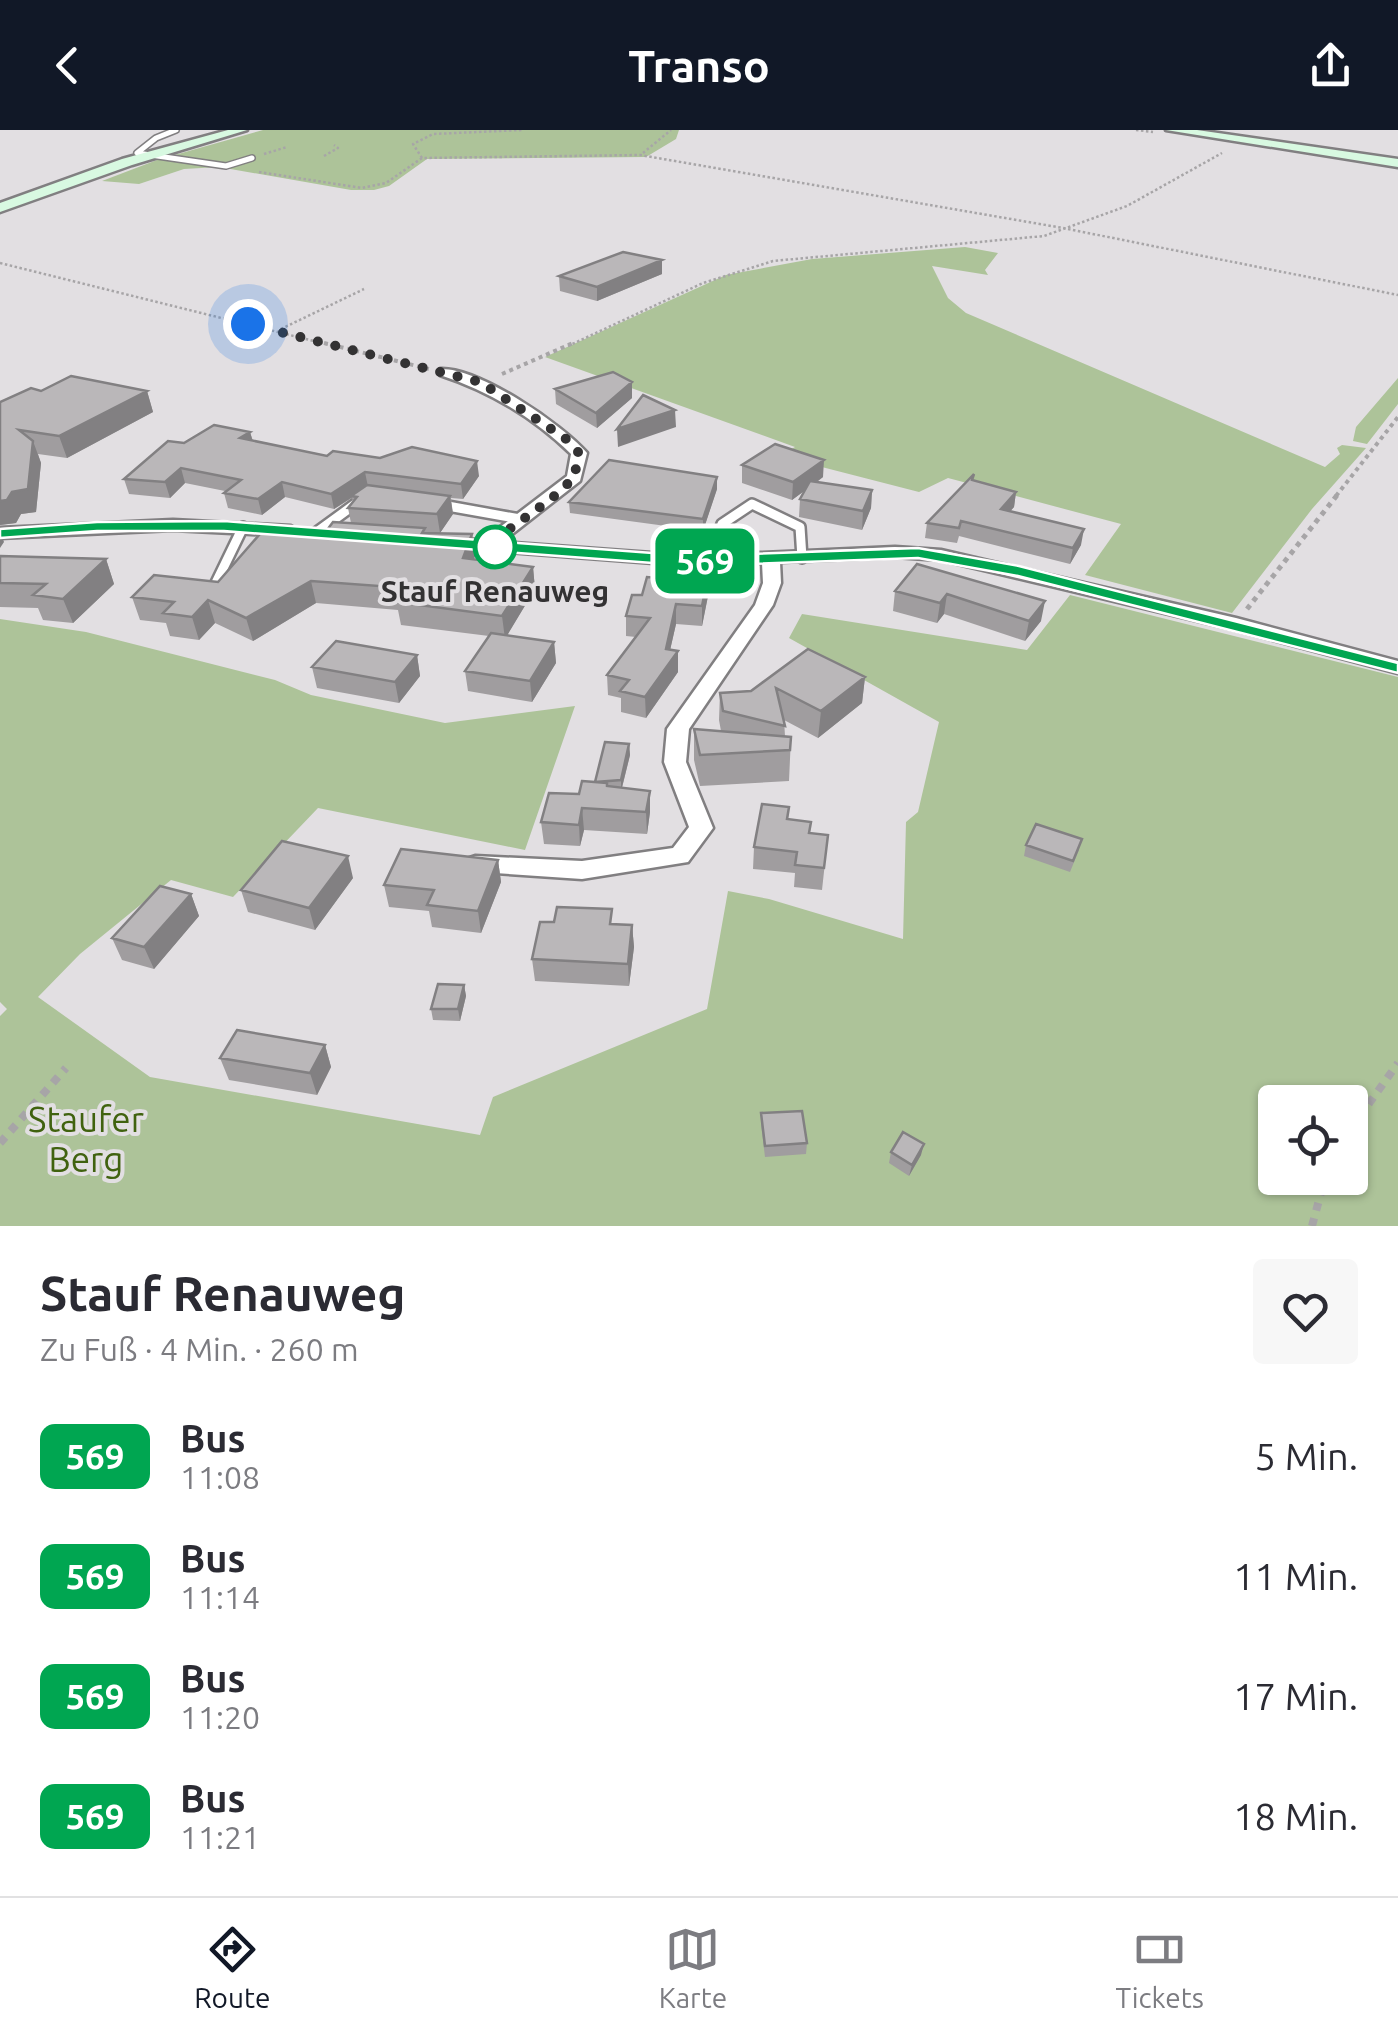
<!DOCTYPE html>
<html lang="de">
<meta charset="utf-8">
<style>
:root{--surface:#fff;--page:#f7f7f7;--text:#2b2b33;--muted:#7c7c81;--line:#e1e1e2;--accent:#111827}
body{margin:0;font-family:Ubuntu,sans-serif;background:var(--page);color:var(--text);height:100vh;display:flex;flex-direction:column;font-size:38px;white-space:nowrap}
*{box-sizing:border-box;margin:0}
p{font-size:32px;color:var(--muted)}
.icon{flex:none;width:55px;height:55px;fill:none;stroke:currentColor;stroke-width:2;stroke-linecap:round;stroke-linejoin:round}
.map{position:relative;height:1096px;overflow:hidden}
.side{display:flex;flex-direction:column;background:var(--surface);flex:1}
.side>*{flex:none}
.badge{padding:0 20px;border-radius:15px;font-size:35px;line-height:65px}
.fabs{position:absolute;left:1258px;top:955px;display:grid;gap:20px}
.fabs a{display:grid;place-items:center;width:110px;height:110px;border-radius:10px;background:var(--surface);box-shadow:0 2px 8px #0004;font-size:50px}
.you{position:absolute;width:50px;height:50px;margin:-25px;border:8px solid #fff;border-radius:50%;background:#1a73e8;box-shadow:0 0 0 15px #1a73e833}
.map>.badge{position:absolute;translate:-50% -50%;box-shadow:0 0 0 5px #fff}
.round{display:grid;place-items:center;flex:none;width:105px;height:105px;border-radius:10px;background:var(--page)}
.overview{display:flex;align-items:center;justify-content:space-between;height:170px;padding:0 40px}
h1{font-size:48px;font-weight:700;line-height:75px}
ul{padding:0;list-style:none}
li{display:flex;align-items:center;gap:30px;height:120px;padding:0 40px}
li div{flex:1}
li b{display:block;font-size:38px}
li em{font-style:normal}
li .badge{min-width:110px;font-weight:700;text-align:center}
header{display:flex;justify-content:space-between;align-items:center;height:130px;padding:0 40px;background:var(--accent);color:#fff;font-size:45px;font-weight:700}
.tab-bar{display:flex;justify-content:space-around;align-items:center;height:140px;border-top:2px solid var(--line);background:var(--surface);font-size:28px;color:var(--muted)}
.tab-bar a{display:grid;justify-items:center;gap:5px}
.tab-bar .active{color:var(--accent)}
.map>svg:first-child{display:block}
.green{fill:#adc399;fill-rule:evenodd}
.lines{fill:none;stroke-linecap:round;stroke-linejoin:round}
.lane-far1-casing{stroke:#817f81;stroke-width:8}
.lane-casing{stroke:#817f81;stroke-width:14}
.street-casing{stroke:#817f81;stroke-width:5}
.secondary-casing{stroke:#817f81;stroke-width:5}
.path-far3{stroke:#a7a5a7;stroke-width:2.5;stroke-dasharray:2.5 2.5;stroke-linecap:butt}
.path-far2{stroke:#a7a5a7;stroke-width:4;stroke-dasharray:4 4;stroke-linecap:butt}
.path-far1{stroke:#a7a5a7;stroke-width:5;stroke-dasharray:5 5;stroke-linecap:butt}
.path{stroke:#a7a5a7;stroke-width:8;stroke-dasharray:8 8;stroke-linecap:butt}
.lane-far1{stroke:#fff;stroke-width:5}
.lane{stroke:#fff;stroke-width:9}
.street{fill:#fff;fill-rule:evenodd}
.secondary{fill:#d8f9e1;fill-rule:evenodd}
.wall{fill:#a09d9f}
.shaded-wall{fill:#828082}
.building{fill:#bab7b9;stroke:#828082;stroke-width:2.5}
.line{fill:#00a651;stroke:#fff;stroke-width:2.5}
.walk{stroke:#333233;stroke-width:10;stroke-dasharray:0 18}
.stop-dot{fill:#fff;stroke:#00a651;stroke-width:5}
.labels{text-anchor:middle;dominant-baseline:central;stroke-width:8;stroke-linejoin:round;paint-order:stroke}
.stop-label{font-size:30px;font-weight:bold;fill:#333233;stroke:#e2dfe2}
.near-park-label{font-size:35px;fill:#40620f;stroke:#e2dfe2}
</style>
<header><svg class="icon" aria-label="back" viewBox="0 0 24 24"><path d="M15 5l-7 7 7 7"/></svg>Transo<svg class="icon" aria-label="share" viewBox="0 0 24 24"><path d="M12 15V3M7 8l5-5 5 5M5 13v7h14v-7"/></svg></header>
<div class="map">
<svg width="1398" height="1096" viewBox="0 0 1398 1096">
<rect width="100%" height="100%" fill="#e2dfe2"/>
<path class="green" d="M263,0H679L676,9L646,27L427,29L389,56L374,60H351L219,37L184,39L139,54L102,51L157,30Z
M965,117L998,123L985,140L988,145L932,136L948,168L966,183L1325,337L1340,324L1337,318L1342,315L1366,318L1312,379L1232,483L1085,445L1121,394L948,348L919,362L779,326L795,317L545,227L726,145L812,129Z
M1398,248V274L1367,314L1353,311L1356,297Z
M1070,465L1398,547V1096H0V886L7,879L0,872V489L86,502L275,550L311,565L445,593L575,576L525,720L318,678L233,767L171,750L80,824L38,867L150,947L480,1005L493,967L707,879L728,761L769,769L903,809L906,692L918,682L939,592L789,508L802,484L1027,520ZM1275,972H1350V1048H1275Z"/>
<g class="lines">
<defs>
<path id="lane-far1" d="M176,0L156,8L137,23L226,36L252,28"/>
<path id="lane" d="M442,375L520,389
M317,402L358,372
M710,431L722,394L752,374L800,397L802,428
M212,461L243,397"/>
<path id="street" d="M440,239C478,237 562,294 587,323L580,351L502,412L693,426L895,417L941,420L1236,488L1398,531V543L1232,499L941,430L895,427L780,432L781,453L773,475L689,599L686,632L713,698L688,732L582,749L466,741L463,735L466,729L475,726L582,731L673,718L689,697L664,632L667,599L755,475L763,453L762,433L693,436L444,417V409L483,410L567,346L571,324C534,288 489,261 440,245Z
M173,390L291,396L299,401L291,406L173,400L0,408V398Z"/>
<path id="secondary" d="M228,0H247L132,35L0,82V73L122,29Z
M1166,0H1197L1398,29V37Z"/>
</defs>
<use href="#lane-far1" class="lane-far1-casing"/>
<use href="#lane" class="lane-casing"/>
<use href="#street" class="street-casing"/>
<use href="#secondary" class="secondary-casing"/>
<path class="path-far3" d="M1136,0L1153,2
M643,23L671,0
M264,24L287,17
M324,26L338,18L334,15
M422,28L413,14L433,4L522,0
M259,42L362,58L386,53L422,28L640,25L1063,98L1398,165
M0,133L334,216
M281,199L364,159
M568,216L703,153L773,131L1044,106L1127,76L1222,23"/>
<path class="path-far2" d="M324,213L429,239
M502,244L573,213
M1336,366L1398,287"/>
<path class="path-far1" d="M1247,479L1338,364"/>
<path class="path" d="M1350,1000L1398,933
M0,1013L66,938
M1312,1096L1325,1048"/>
<use href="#lane-far1" class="lane-far1"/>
<use href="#lane" class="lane"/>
<use href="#street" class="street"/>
<use href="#secondary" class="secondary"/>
</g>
<path class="wall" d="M662,130V144L597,171L560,161L559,146Z
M31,258L41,261H147L153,282L67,328L38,324L41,333L36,382L21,384L16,393L0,395Z
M555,259L632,268L597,298L556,274Z
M250,302L253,311L327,326L479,346L463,369L451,368L453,384L440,403L426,402V404H472L475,426L474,430L533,437L535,459L507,505L554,512L556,533L532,572L468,561L465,541L489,506L401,495L398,480L316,473L253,511L215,493L199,510L170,506L166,493L140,490L132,467L218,452L327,400L351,393L348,378L353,372L352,368L334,379L285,367L262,385L228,378L224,363L225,361L185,353L170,368L129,364L124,349L184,313Z
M742,335L823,347L817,352L872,360L871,378L862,400L799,387L800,369L804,361L792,370L742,353Z
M717,347V359L703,401L570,383L569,372Z
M973,350L1016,362L1014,377L1010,381L1081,415L1070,434L959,406L957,413L925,408L927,393Z
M0,426L106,429L114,454L73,493L43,490L38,478L0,477Z
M917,434L1041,491L1025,511L944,484L937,493L893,481L895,461Z
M709,461L702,496L676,494L670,520L678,521V542L646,588L621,582V568L608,565L607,545L636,507L626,506V486Z
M417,525L420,546L399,573L317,558L312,537Z
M865,547L862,573L818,608L784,590L785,606L791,607L789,651L700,656L694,630V599L721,601L719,590L720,563L751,561Z
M629,614L630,625L622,658L650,682L647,704L584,700L580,716L544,714L541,692L595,652Z
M789,677L788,689L810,703L828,705L822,760L794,757L795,743L753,739L754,717Z
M1026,715L1079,720L1070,742L1024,726Z
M498,730L501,752L481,803L432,797L429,781L389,777L384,755Z
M353,748L315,800L248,782L241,760Z
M191,764L199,786L154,839L122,830L112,808Z
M613,794L632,795L634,817L629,856L535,851L532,829Z
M464,855L466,866L460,891L433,890L431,879Z
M325,915L331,937L317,965L229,950L220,928Z
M761,983L807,1013L806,1024L765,1027L761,994Z
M891,1022L921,1025L909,1046L889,1033Z"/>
<path class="shaded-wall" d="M662,130V144L597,171V157Z
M632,252V268L597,298L596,283Z
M147,261L153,282L67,328L59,306Z
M675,280L676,297L618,317L617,299Z
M250,302L254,316L240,308Z
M33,311L41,333L36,382L21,384L16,393L0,395V371Z
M824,330L823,347L792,370L793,352Z
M477,331L479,346L463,369L461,354Z
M181,338L185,353L170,368L165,352Z
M365,342L368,357L334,379L331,364Z
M717,347V359L703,401V389Z
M282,352L285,367L262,385L258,369Z
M872,360L871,378L862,400L863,381Z
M1016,362L1014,377L999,394L1001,379Z
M450,366L453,384L440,403L437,384Z
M1084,399L1081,415L1070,434L1073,418Z
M0,401L4,412L0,418Z
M472,404L475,426L466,451L463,428Z
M106,429L114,454L73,493L63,469Z
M533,437L535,459L505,509L502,486Z
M709,442V461L702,496V476Z
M311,451L316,473L253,511L246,488Z
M947,464L944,484L937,493L940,473Z
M208,470L215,493L199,510L192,487Z
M1045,471L1041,491L1025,511L1029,491Z
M676,474V494L666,538L678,521V542L646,588L645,567L666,519Z
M554,512L556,533L532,572L530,551Z
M417,525L420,546L399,573L395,552Z
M865,547L862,573L818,608L821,581Z
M629,614L630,625L621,661V650Z
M650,661V682L647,704L646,682Z
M582,678L584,700L580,716L579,695Z
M348,726L353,748L315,800L309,778Z
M498,730L501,752L481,803L478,781Z
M191,764L199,786L154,839L144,817Z
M632,795L634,817L629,856L628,834Z
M464,855L466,866L460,891L458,879Z
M325,915L331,937L317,965L310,943Z
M924,1014L921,1025L909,1046L912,1035Z"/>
<path class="building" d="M623,122L662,130L597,157L559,146Z
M613,242L632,252L596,283L555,259Z
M71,246L147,261L59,306L19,300L33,311L28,359L12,362L7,370L0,371V272L31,258L41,261Z
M643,265L675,280L617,299Z
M214,295L250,302L240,308L327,326L333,321L380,328L412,317L477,331L461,354L365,342L331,364L282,352L258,369L224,363L241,350L181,338L165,352L124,349L168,311L184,313Z
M775,314L824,330L793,352L742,335Z
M609,330L717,347L703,389L569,372Z
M974,344L972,350L1016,362L1001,379L1084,399L1073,418L961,391L959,398L927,393Z
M810,351L872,360L863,381L800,369Z
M367,355L450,366L437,384L348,378L357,367L351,366Z
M333,392L425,398L422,403L472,404L463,428L533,437L502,486L397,472L407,458L311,451L246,488L208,470L192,487L163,483L174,472L132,467L154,445L218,452L266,397L327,400Z
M0,426L106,429L63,469L33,465L46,454L0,453Z
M917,434L1045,471L1029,491L947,464L940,473L895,461Z
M661,438L709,442L702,476L676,474L666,519L678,521L645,567L620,561L629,550L607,545L650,488L626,486L632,465H642L647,447L658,448Z
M491,503L554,512L530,551L465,541Z
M336,511L417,525L395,552L312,537Z
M808,519L865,547L821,581L776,558L785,596L723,581L720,563L751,561Z
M694,599L791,607L790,620L700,625Z
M605,612L629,614L621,650L595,652Z
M582,651L607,653V656L650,661L646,682L582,678L579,695L541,692L549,663L579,664Z
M762,674L789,677L787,689L811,692L809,703L828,705L824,738L795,735L797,722L754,717Z
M1036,694L1082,709L1073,731L1026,715Z
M282,711L348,726L309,778L241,760Z
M401,719L498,730L478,781L427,775L434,760L384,755Z
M160,756L191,764L144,817L112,808Z
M557,777L612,779L610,794L632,795L628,834L532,829L540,792H554Z
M438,854L464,855L458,879H431Z
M237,900L325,915L310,943L220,928Z
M802,981L807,1013L765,1016L761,983Z
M903,1002L924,1014L912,1035L891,1022Z"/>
<path class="line" d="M224,391L693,426L918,418L1019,436L1398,533V543L1018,446L918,428L693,436L224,401H97L0,408V399L97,392Z"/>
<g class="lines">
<path class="walk" d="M248,194L480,252L565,308L579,323L574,348L551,369L486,416L495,417"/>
</g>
<circle class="stop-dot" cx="495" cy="417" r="20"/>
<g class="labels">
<g class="stop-label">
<text x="495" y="461">Stauf Renauweg</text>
</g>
<g class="near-park-label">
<text x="86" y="989">Staufer<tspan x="86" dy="40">Berg</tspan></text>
</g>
</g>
</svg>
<div class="fabs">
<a><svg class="icon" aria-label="locate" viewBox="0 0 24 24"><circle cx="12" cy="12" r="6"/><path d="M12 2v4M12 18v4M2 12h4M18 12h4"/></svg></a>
</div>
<div class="you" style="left:248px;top:194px"></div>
<b class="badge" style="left:705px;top:431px;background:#00a651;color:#fff">569</b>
</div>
<section class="side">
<div class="overview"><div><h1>Stauf Renauweg</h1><p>Zu Fuß · 4 Min. · 260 m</p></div><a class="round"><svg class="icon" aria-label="heart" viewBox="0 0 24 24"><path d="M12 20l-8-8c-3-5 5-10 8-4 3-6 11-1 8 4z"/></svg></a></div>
<ul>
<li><span class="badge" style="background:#00a651;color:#fff">569</span><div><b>Bus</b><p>11:08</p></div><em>5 Min.</em></li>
<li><span class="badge" style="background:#00a651;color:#fff">569</span><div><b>Bus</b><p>11:14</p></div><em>11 Min.</em></li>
<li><span class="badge" style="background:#00a651;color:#fff">569</span><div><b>Bus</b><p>11:20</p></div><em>17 Min.</em></li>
<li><span class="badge" style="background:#00a651;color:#fff">569</span><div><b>Bus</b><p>11:21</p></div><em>18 Min.</em></li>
</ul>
</section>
<nav class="tab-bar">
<a class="active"><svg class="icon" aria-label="directions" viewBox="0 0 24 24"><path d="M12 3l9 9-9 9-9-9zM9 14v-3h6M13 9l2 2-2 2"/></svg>Route</a>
<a><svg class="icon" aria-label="map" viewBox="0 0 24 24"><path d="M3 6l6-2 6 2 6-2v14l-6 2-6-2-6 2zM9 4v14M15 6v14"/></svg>Karte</a>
<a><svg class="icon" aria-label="tickets" viewBox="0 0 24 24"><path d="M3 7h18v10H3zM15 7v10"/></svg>Tickets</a>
</nav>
